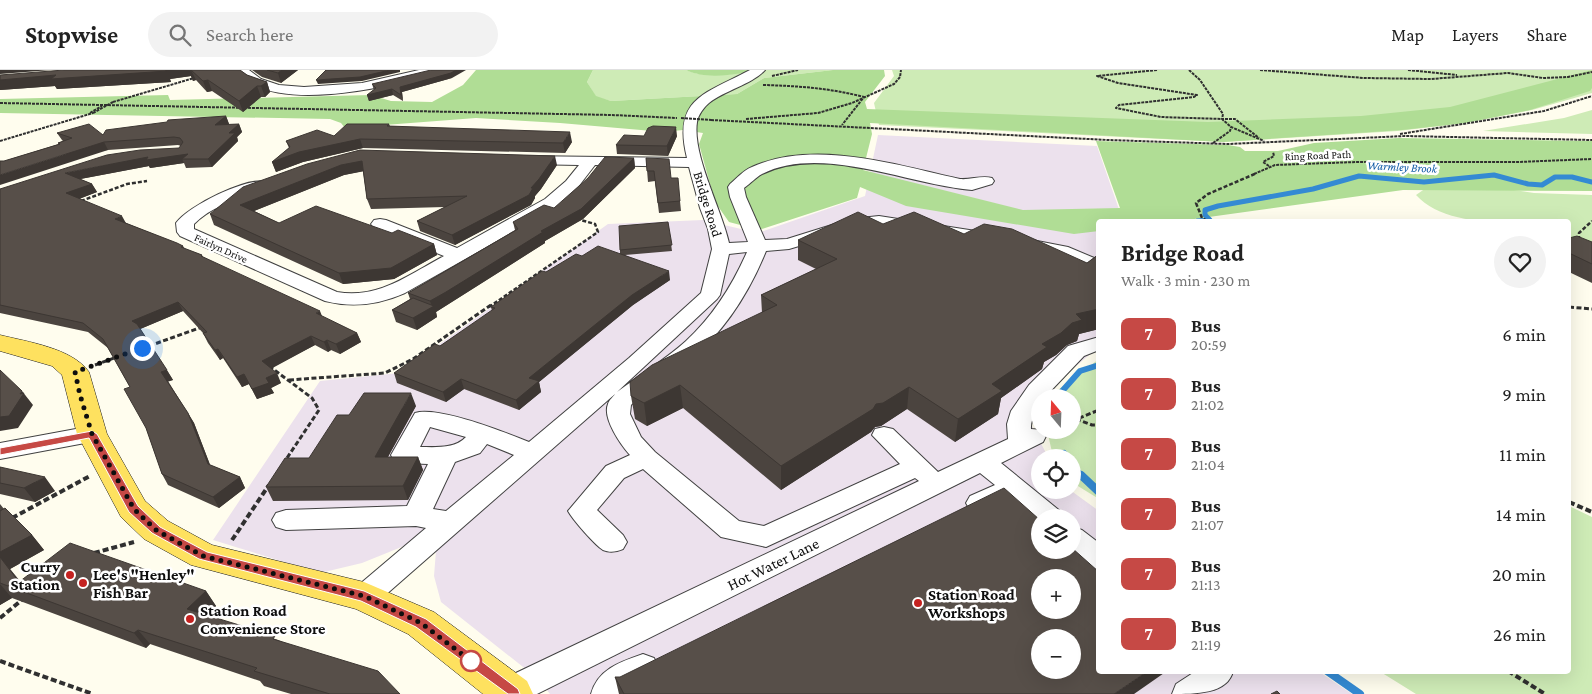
<!DOCTYPE html>
<meta charset="utf-8">
<style>
:root{--surface:#fff;--page:#f2f2f2;--text:#222;--muted:#767676;--line:#e0e0e0}
body{margin:0;font-family:"Crimson Pro",serif;background:var(--page);color:var(--text);height:100vh;display:flex;flex-direction:column;font-size:19px;white-space:nowrap}
*{box-sizing:border-box;margin:0}
p{font-size:16px;color:var(--muted)}
.icon{flex:none;width:28px;height:28px;fill:none;stroke:currentColor;stroke-width:2;stroke-linecap:round;stroke-linejoin:round}
.map{position:relative;flex:1;overflow:hidden}
.side{position:absolute;left:1096px;top:149px;width:475px;height:455px;display:flex;flex-direction:column;background:var(--surface);border-radius:5px;box-shadow:0 5px 20px #0002}
.side>*{flex:none}
.badge{padding:0 10px;border-radius:8px;font-size:18px;line-height:32px}
.needle{width:32px;rotate:341deg}
.fabs{position:absolute;left:1031px;top:319px;display:grid;gap:10px}
.fabs a{display:grid;place-items:center;width:50px;height:50px;border-radius:50%;background:var(--surface);box-shadow:0 5px 20px #0002;font-size:25px}
.you{position:absolute;width:25px;height:25px;margin:-12px;border:4px solid #fff;border-radius:50%;background:#1a73e8;box-shadow:0 0 0 8px #1a73e833}
.map>.badge{position:absolute;translate:-50% -50%;box-shadow:0 0 0 2px #fff}
.round{display:grid;place-items:center;flex:none;width:52px;height:52px;border-radius:26px;background:var(--page)}
.head{display:flex;align-items:center;justify-content:space-between;height:85px;padding:0 25px}
h1{font-size:24px;font-weight:700;line-height:38px}
ul{padding:0;list-style:none}
li{display:flex;align-items:center;gap:15px;height:60px;padding:0 25px}
li div{flex:1}
li b{display:block;font-size:19px}
li em{font-style:normal}
li .badge{min-width:55px;font-weight:700;text-align:center}
header{display:flex;align-items:center;gap:30px;box-sizing:border-box;height:70px;padding:0 25px;background:var(--surface);border-bottom:1px solid var(--line)}
header strong{font-size:24px}
nav{display:flex;gap:28px;margin-inline-start:auto;font-size:18px}
.search{width:350px;height:45px;background:var(--page);display:flex;align-items:center;gap:12px;box-sizing:border-box;padding:0 18px;border-radius:28px;color:var(--muted);font-size:19px}
.map>svg:first-child{display:block}
.industrial{fill:#ece1ed;fill-rule:evenodd}
.green{fill:#ceebb6}
.forest{fill:#b0dd95}
.lines{fill:none;stroke-linecap:round;stroke-linejoin:round}
.stream-far2{stroke:#348ad3;stroke-width:5}
.stream-far1{stroke:#348ad3;stroke-width:6}
.stream{stroke:#348ad3;stroke-width:8}
.minor-casing{stroke:#414141;stroke-width:2}
.major-casing{stroke:#1f1f1f;stroke-width:1}
.path-far3{stroke:#303030;stroke-width:2;stroke-dasharray:3 1;stroke-linecap:butt}
.path-far2{stroke:#303030;stroke-width:2.5;stroke-dasharray:4 2;stroke-linecap:butt}
.path-far1{stroke:#303030;stroke-width:3;stroke-dasharray:5 2.5;stroke-linecap:butt}
.path{stroke:#303030;stroke-width:4;stroke-dasharray:6 3;stroke-linecap:butt}
.minor{fill:#fff;fill-rule:evenodd}
.major{fill:#fee15f;fill-rule:evenodd}
.path-bridge{stroke:#303030;stroke-width:2;stroke-dasharray:3 1;stroke-linecap:butt}
.wall{fill:#4b443f}
.shaded-wall{fill:#3d3733}
.building{fill:#574f49;stroke:#3d3733;fill-rule:evenodd}
.line{fill:#c64945;stroke:#fff}
.walk{stroke:#0e0e0e;stroke-width:5;stroke-dasharray:0 9}
.poi-dot{fill:#c42220;stroke:#fff;stroke-width:2}
.stop-dot{fill:#fff;stroke:#c64945;stroke-width:2.5}
.labels{text-anchor:middle;dominant-baseline:central;stroke-width:5;stroke-linejoin:round;paint-order:stroke}
.far-street-label{font-size:11px;fill:#0e0e0e;stroke:#fff}
.far-water-label{font-size:12px;font-style:italic;fill:#115ba5;stroke:#fff}
.street-label{font-size:14px;fill:#0e0e0e;stroke:#fff}
.near-street-label{font-size:16px;fill:#0e0e0e;stroke:#fff}
.near-poi-label{font-size:16px;font-weight:bold;fill:#0e0e0e;stroke:#fff;text-anchor:start}
</style>
<header>
<strong>Stopwise</strong>
<div class="search"><svg class="icon" aria-label="search" viewBox="0 0 24 24"><circle cx="10" cy="10" r="6"/><path d="M15 15l6 6"/></svg>Search here</div>
<nav><a>Map</a><a>Layers</a><a>Share</a></nav>
</header>
<div class="map">
<svg width="1592" height="624" viewBox="0 0 1592 624">
<rect width="100%" height="100%" fill="#fffdee"/>
<path class="industrial" d="M878,65L1097,76L1123,151H1099V281L1093,282L1036,329L1029,350L1048,387L1040,388V420H1070L1099,441V601H1318L1352,624H550L537,608L441,532L434,506L436,481L404,476L362,493L320,503L213,470L320,311L399,303L608,154L703,150L758,163L865,126ZM1040,448H1072V480H1040ZM1040,508H1072V540H1040ZM1040,568H1072V600H1040Z"/>
<path class="green" d="M593,0H686C711,11 740,1 767,0C789,0 811,0 833,0L764,8L737,24L611,31L596,27L587,12Z
M892,0H1592V23L1532,40L1464,53L1398,61L1223,72L879,55L874,33L894,6Z
M1592,40V64L1483,61L1564,48Z
M1492,117L1534,123L1592,125V172L1576,171L1569,168V151C1524,151 1448,161 1416,125L1426,118Z
M1099,289V429L1073,413L1072,388L1055,387L1052,382L1047,360H1072V328L1051,327L1054,323Z
M1569,436L1592,447V624H1416L1379,601H1569Z"/>
<path class="forest" d="M476,0H593L587,12L596,26L611,31L737,24L764,8L833,0H884L885,6L865,32L867,39L1208,52L1361,46L1450,37L1592,0V18L1590,21L1530,40L1466,53L1402,60L1223,72L870,53L872,64L863,100L1023,140L1120,138L1096,71L1228,75L1240,77L1245,81H1278L1314,73L1399,68L1592,71V121L1403,120L1180,151H1099V161L1074,164L906,136L860,117L857,128L759,160L729,152L715,132L699,74L703,63L683,60L664,62L560,53L476,48L345,58L341,53L330,49L0,43V29L168,25L170,30L371,25L391,31L432,32L463,15Z
M686,0H764C740,3 709,11 686,0Z"/>
<g class="lines">
<path class="stream-far2" d="M1197,151L1210,150L1205,145V140L1218,136L1313,119L1359,106L1424,112L1494,105L1528,114L1542,115L1555,107H1572L1592,112"/>
<path class="stream-far1" d="M1056,328L1080,301L1099,295
M1064,383L1068,388
M1072,394L1082,407"/>
<path class="stream" d="M1081,405L1099,422
M1327,601L1360,624"/>
<defs>
<path id="minor" d="M235,0H249L261,9L279,15L304,17L362,13L419,0H438L436,3C389,17 271,46 235,0Z
M750,0H765C753,14 724,21 709,33C704,37 698,45 697,52C692,85 722,140 729,173L748,172L730,127L728,117L730,114C737,108 744,100 752,97C814,69 897,95 960,109C971,110 982,105 992,108L994,111L992,114L972,120C909,115 822,74 762,104C756,107 750,114 744,118L746,127L765,170L787,169L851,149L879,146L995,164L1001,165L1004,169L1001,173L995,174L879,156L859,158L789,179L766,181C749,223 724,262 689,291C670,306 647,318 631,335L630,344L641,367L655,382L739,451L764,456L900,394L872,365L875,359L884,357L893,359L938,402L1008,369L1007,354L1011,341L1029,315L1068,276L1099,267V280L1084,286L1044,328H1040C1040,338 1030,347 1031,359L1043,360L1046,366L1043,372L1001,393L1060,441L1063,448H1040V455L1011,429L979,443L970,440L966,433L970,426L995,415L980,403L537,624H496L495,621L499,611L919,411L915,408L766,477L721,467L643,399L624,408L597,440L623,465L627,472L623,479C616,482 610,483 603,480C595,475 573,450 568,441L606,396L630,385C621,375 602,348 608,334C609,330 613,327 615,324L374,535L364,539L354,535L349,527L354,519L426,458L416,456L286,460L276,457L272,450L276,443L286,440L407,436L428,394L403,393L394,391L391,385L415,343C439,336 504,362 529,372L629,288L701,223L712,179L708,159L700,138L689,97L595,95L578,117L557,137L405,223C378,235 353,238 325,231L180,166L177,162L176,153C188,136 247,107 266,112L268,115L266,118C241,128 213,135 194,154V159L337,222C379,229 408,205 444,186L374,158L371,154L374,150L380,149L386,150L457,178L545,129L566,111L579,95L527,94L522,92L519,89L522,86L687,88C672,28 705,24 750,0ZM747,182C732,216 713,246 686,271C665,290 640,305 617,322L717,229L720,225L729,184ZM430,357L466,367C455,379 435,377 420,377ZM487,374L514,385L446,441L433,439L455,392L480,383Z
M1032,170L1068,177L1099,190V203L1057,185L1026,179L1023,175L1026,171Z
M92,356L101,358L104,364L101,370L0,389V373Z
M1072,457L1082,460L1099,473V500L1089,497L1069,480H1072Z
M643,584L654,588L659,598L654,608L624,624H591C598,599 620,592 643,584Z
M1196,601H1233C1228,624 1195,624 1172,624L1176,614Z"/>
<path id="major" d="M0,265C28,272 72,278 89,302L107,364L145,431L168,451L212,475L364,512L434,542L527,611L533,624H483L408,564L356,539L191,495L144,469L121,447L77,364L62,305L52,296L0,281Z"/>
</defs>
<use href="#minor" class="minor-casing"/>
<use href="#major" class="major-casing"/>
<path class="path-far3" d="M1157,0L1097,6L1118,13L1197,25L1194,27L1119,35L1116,38L1161,47L1222,49L1231,57L1264,71
M1189,0L1200,10L1223,44L1222,49H1235L1259,68
M1260,0L1364,8L1431,9L1508,3L1543,8L1568,7L1592,2
M1408,0L1457,5
M772,6L798,0
M763,15C799,16 829,18 864,27L842,55
M113,32L194,8
M0,33L612,45L677,48
M90,43L102,36
M746,49L818,43L852,33L894,14L900,7L901,0
M711,50L1108,70L1228,74L1405,66L1592,70
M1400,64L1544,41L1592,26
M0,71L93,43
M1213,73L1230,61L1231,57
M1269,96L1263,92L1274,86L1273,82
M1254,104L1275,95L1356,92H1518L1592,89"/>
<path class="path-far2" d="M81,131L127,114L147,111
M1207,151L1202,148L1196,133L1208,124L1257,103
M1579,170V163L1592,151
M489,237L598,162L595,154L577,149"/>
<path class="path-far1" d="M1569,237L1592,239
M149,276L202,257
M95,295L117,287
M269,296L312,328L319,340L285,391
M289,310L385,303L413,289L491,235
M1076,349L1092,355H1099
M1072,351L1099,340"/>
<path class="path" d="M1569,432L1592,442
M12,448L90,406
M232,470L269,415
M94,483L134,472
M0,548L23,529
M0,591L93,624
M1508,601L1545,624"/>
<use href="#minor" class="minor"/>
<use href="#major" class="major"/>
<path class="path-bridge" d="M93,43L113,32
M681,48L711,50"/>
</g>
<path class="wall" d="M240,0L247,5L267,12L270,22L265,27H261L243,42L212,21L207,22L196,10L193,11L191,6L170,9L171,12L57,19L55,16L0,20V5Z
M252,0H298L281,13L262,7Z
M452,8L402,22L403,31L393,25L369,31L367,25L374,20L372,14Z
M226,46L229,54L228,55L239,54L242,62L237,67L238,71L212,97L186,98L184,93L150,98L149,96L80,109L92,114L97,122L79,129L126,153L183,176L185,179L202,185L203,187L322,247L357,263L361,272L340,284L331,280L328,282L315,275L271,298L281,313L271,318L274,323L257,329L249,314L242,317L223,288L220,290L208,273L203,263L183,241L140,259L173,310L168,311L194,353L210,395L240,407L245,418L219,438L168,415L162,404L146,358L130,317L108,278L88,262L0,243V119L179,78L181,76L178,75L108,80L4,91L59,74L58,73L63,71L62,70L57,63L103,65Z
M389,54L390,56L572,72L565,83L363,78L303,92L276,102L272,92L289,78L286,71L334,66Z
M644,66H677L668,86L617,84L616,75Z
M360,80L557,95L541,119L535,126V128L531,135L455,175L420,161L417,151L445,137L371,139L367,129L363,101L344,105L254,141L279,153L392,163L434,174L437,185L394,209L343,214L214,155L210,144Z
M634,88L635,98L583,149L545,171V173L436,242L437,247L417,260L396,252L392,240L410,229L408,223L515,160L513,152L554,138Z
M646,88L671,108L680,131L681,141L659,143L655,111L648,112Z
M668,152L672,181L625,185L670,210L633,235L539,312L541,322L519,340L464,319L446,332L397,313L394,303L440,276L492,241L491,237L546,202L582,186L620,184V180Z
M883,154L964,164L1087,193L1099,184V259L1079,264L1077,271L1067,275L1056,285L1044,292L1042,299L1001,328L998,344L955,372L907,339L881,356L875,357L871,362L781,420L683,338L647,356L635,349L631,326L762,243L761,225L816,199L798,190V170Z
M1569,168L1592,172V213L1569,202Z
M416,336L388,387H418L423,400L408,430L273,431L266,417L309,388L349,345Z
M0,397L55,421L35,432L0,424Z
M0,434L4,439L32,465L44,480L10,499L20,511L206,521L216,536L206,545L278,570L400,624H291L264,616L260,611L150,574L146,578L12,528L0,535Z
M615,607L1134,624H619Z"/>
<path class="shaded-wall" d="M0,0H51L0,4Z
M165,0H191L196,10L193,11L191,6L170,9L171,12L57,19L55,16L0,20V10L56,5Z
M282,0H298L281,13L278,3Z
M390,0H400V2L362,11L318,14L316,10Z
M456,0H466L452,8L402,22L403,31L401,25L400,17Z
M208,10L212,21L207,22L203,11Z
M267,12L270,22L265,27L261,16Z
M257,16L261,27L243,42L239,31Z
M392,19L393,25L369,31L367,25Z
M226,46L229,54L218,63L215,55Z
M239,54L242,62L237,67L238,71L212,97L208,89L229,63Z
M676,57L677,66L668,86L667,76Z
M570,62L572,72L565,83L563,73Z
M360,69L363,78L303,92L276,102L272,92L299,82Z
M104,72L108,80L0,115V105Z
M188,84L182,89L184,93L150,98L149,96L70,111L65,103L148,87Z
M555,86L557,95L541,119L535,126V128L531,135L455,175L452,165L531,118Z
M634,88L635,98L583,149L545,171V173L436,242L437,247L417,260L413,248L432,237L430,231L541,161Z
M362,91L365,101L344,105L244,145L240,135L341,95Z
M92,114L97,122L71,132L66,123Z
M122,146L127,155L115,149Z
M434,174L437,185L394,209L343,214L339,203Z
M669,201L670,210L633,235L539,312L541,322L519,340L516,330L529,308L632,225Z
M178,232L183,241L138,260L132,251Z
M1099,239V259L1079,264L1077,271L1067,275L1056,285L1044,292L1042,299L1001,328L998,344L955,372L958,349L992,314L1042,274L1076,244Z
M320,241L324,251L316,243Z
M357,263L361,272L340,284L336,274Z
M311,266L315,275L267,301L262,291Z
M327,270L331,280L328,282L324,272Z
M218,279L223,288L220,290L215,280Z
M167,300L173,310L167,312L161,302Z
M277,303L281,313L271,318L274,323L257,329L252,319L266,308Z
M244,304L249,314L242,317L237,307Z
M461,309L464,319L446,332L443,322Z
M680,315L683,338L647,356L644,333Z
M909,317L907,339L881,356L875,357L871,362L781,420V396L876,334Z
M22,321L33,335L18,358L0,361V347Z
M411,323L416,336L380,401L375,387Z
M188,343L194,353L214,405L208,394Z
M418,387L423,400L408,430L403,416Z
M45,407L55,421L35,432L24,418Z
M240,407L245,418L219,438L213,427Z
M32,465L44,480L10,499L31,526L0,487V482Z
M0,514L12,528L0,535Z
M206,521L216,536L197,554L187,539Z
M138,560L150,574L146,578L134,563Z
M1148,601H1167L1134,624H1114Z"/>
<path class="building" d="M64,0H165L167,1L51,9L56,5L0,10V5Z
M188,0H240L247,5L267,12L261,16H257L239,31L208,10L203,11L191,0L189,1Z
M267,0H282L278,3Z
M326,0H390L360,7L316,10Z
M431,0H456L451,3L400,17L401,25L392,19L367,25L376,18L372,14Z
M226,46L215,55L239,54L229,63H235L208,89H182L188,84L146,90L148,87L65,103L92,114L66,123L122,146L115,149L177,173L183,176L181,177L202,185L201,186L320,241L316,243L357,263L336,274L327,270L324,272L311,266L262,291L277,303L266,308L269,313L252,319L244,304L237,307L218,279L215,280L203,263L207,262L178,232L132,251L137,254L167,300L161,302L188,343L208,394L240,407L213,427L162,404L146,358L124,319L130,317L103,269L83,253L0,235V119L107,85L140,80L179,78L183,72L180,68L174,67L104,72L0,105V91H4L60,74L58,73L72,68L57,63L89,54L103,65L106,60L167,52L168,50Z
M347,54H389L387,56L570,62L563,73L360,69L299,82L272,92L290,77L286,71L317,60L334,66Z
M653,56L676,57L667,76L616,75L624,65L644,66L648,58Z
M360,80L555,86L539,109L531,118H533L529,125L452,165L417,151L467,126L367,129L362,91L341,95L240,135L279,153L316,136L392,163L398,160L434,174L391,198L339,203L210,144L243,117L307,94Z
M605,87L634,88L581,139L541,161L543,162L446,222L430,231L408,223L518,159L513,152L544,135L554,138L588,108Z
M646,88L669,89L671,108H678L680,131L658,133L654,101H647Z
M858,142L883,154L914,142L964,164L984,154L1012,159L1087,193L1099,184V239L1076,244L1082,250L1072,253L1061,263L1042,274L1047,277L992,314L1002,321L958,349L909,317L883,333L876,334L873,339L781,396L680,315L644,333L631,326L630,312L652,295L777,235L761,225L837,189L798,170Z
M668,152L672,175L620,180L619,156Z
M1577,166L1592,172V194L1569,183V168Z
M598,176L669,201L632,225L529,308L539,311L516,330L461,309L443,322L394,303L435,274L440,276L495,238L491,237L542,201L546,202L576,184L582,186Z
M413,228L434,236L413,248L392,240Z
M0,300L22,321L20,324L24,323L9,346L0,347Z
M364,323H411L375,387H418L403,416L266,417L285,388H309L337,345H349Z
M0,397L45,407L24,418L0,413Z
M1004,418L1040,450V480H1072V478L1099,502V601H1148L1114,624H624L615,607H620ZM1040,508H1072V540H1040ZM1040,568H1072V600H1040Z
M5,438L32,465L0,482V441Z
M70,473L206,521L187,539L275,566L273,569L378,601L400,624H330L254,601L257,598L138,560L134,563L0,513V487L19,512Z
M1277,621L1280,624H1271Z"/>
<path class="line" d="M92,361L97,364L138,436L160,457L207,482L364,521L426,549L518,619L520,624H508L416,557L361,531L199,489L152,463L129,442L89,368L0,385V378Z"/>
<g class="lines">
<path class="walk" d="M142,278L75,302L80,325L92,364L134,439L156,460L203,486L364,526L421,553L471,591"/>
</g>
<g class="poi-dot">
<circle cx="70" cy="505" r="5"/>
<circle cx="83" cy="513" r="5"/>
<circle cx="918" cy="533" r="5"/>
<circle cx="190" cy="549" r="5"/>
</g>
<circle class="stop-dot" cx="471" cy="591" r="10"/>
<g class="labels">
<g class="far-street-label">
<text transform="translate(1318 85) rotate(-2)">Ring Road Path</text>
<text transform="translate(221 178) rotate(24)">Fairlyn Drive</text>
</g>
<g class="far-water-label">
<text transform="translate(1402 97) rotate(3)">Warmley Brook</text>
</g>
<g class="street-label">
<text transform="translate(708 134) rotate(73)">Bridge Road</text>
</g>
<g class="near-street-label">
<text transform="translate(773 494) rotate(-26)">Hot Water Lane</text>
</g>
<g class="near-poi-label">
<text x="60" y="496" text-anchor="end">Curry<tspan x="60" dy="18">Station</tspan></text>
<text x="93" y="504">Lee's "Henley"<tspan x="93" dy="18">Fish Bar</tspan></text>
<text x="928" y="524">Station Road<tspan x="928" dy="18">Workshops</tspan></text>
<text x="200" y="540">Station Road<tspan x="200" dy="18">Convenience Store</tspan></text>
</g>
</g>
</svg>
<div class="fabs">
<a><svg class="needle" viewBox="-14 -14 28 28"><path d="M0-13l5 13h-10z" fill="#e53935"/><path d="M0 13l5-13h-10z" fill="#767676"/></svg></a>
<a><svg class="icon" aria-label="locate" viewBox="0 0 24 24"><circle cx="12" cy="12" r="6"/><path d="M12 2v4M12 18v4M2 12h4M18 12h4"/></svg></a>
<a><svg class="icon" aria-label="layers" viewBox="0 0 24 24"><path d="M12 4l9 5-9 5-9-5zM3 14l9 5 9-5"/></svg></a>
<a>+</a>
<a>−</a>
</div>
<div class="you" style="left:142px;top:278px"></div>
<section class="side">
<div class="head"><div><h1>Bridge Road</h1><p>Walk · 3 min · 230 m</p></div><a class="round"><svg class="icon" aria-label="heart" viewBox="0 0 24 24"><path d="M12 20l-8-8c-3-5 5-10 8-4 3-6 11-1 8 4z"/></svg></a></div>
<ul>
<li><span class="badge" style="background:#c64945;color:#fff">7</span><div><b>Bus</b><p>20:59</p></div><em>6 min</em></li>
<li><span class="badge" style="background:#c64945;color:#fff">7</span><div><b>Bus</b><p>21:02</p></div><em>9 min</em></li>
<li><span class="badge" style="background:#c64945;color:#fff">7</span><div><b>Bus</b><p>21:04</p></div><em>11 min</em></li>
<li><span class="badge" style="background:#c64945;color:#fff">7</span><div><b>Bus</b><p>21:07</p></div><em>14 min</em></li>
<li><span class="badge" style="background:#c64945;color:#fff">7</span><div><b>Bus</b><p>21:13</p></div><em>20 min</em></li>
<li><span class="badge" style="background:#c64945;color:#fff">7</span><div><b>Bus</b><p>21:19</p></div><em>26 min</em></li>
</ul>
</section>
</div>
